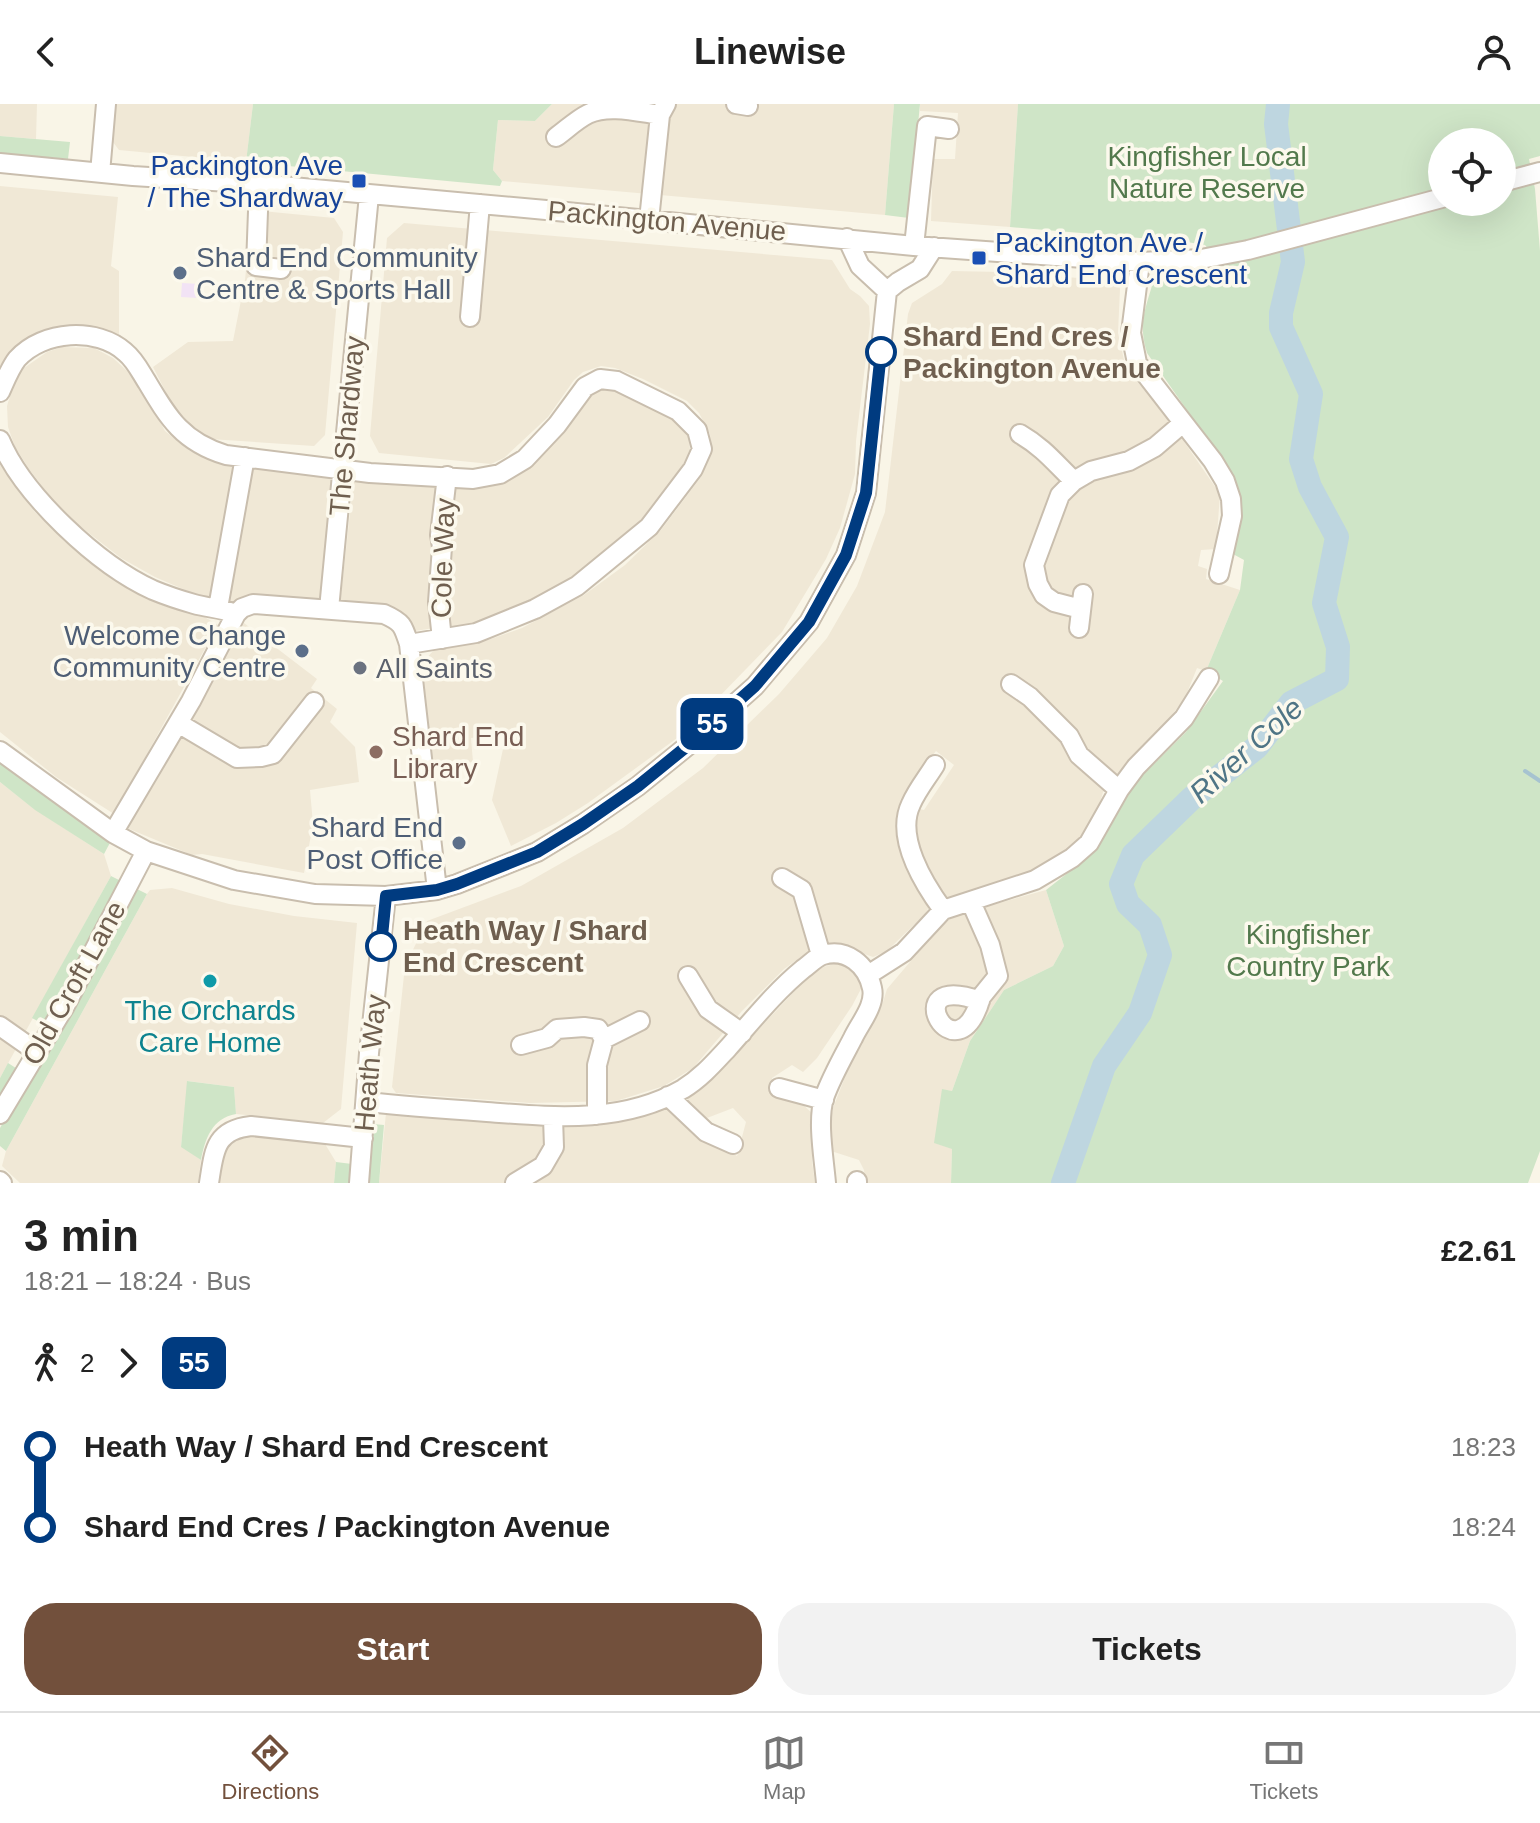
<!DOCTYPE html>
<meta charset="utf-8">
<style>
:root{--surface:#fff;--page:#f2f2f2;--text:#222;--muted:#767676;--line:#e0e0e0;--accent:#72503c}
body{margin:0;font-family:Arial,sans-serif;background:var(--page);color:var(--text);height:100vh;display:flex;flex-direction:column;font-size:30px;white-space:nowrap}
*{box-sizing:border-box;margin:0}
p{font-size:26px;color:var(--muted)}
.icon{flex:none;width:44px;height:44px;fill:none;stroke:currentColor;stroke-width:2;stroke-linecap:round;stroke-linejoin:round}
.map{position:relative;height:1079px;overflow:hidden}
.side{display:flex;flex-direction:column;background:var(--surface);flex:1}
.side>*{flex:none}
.badge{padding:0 16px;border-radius:12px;font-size:28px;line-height:52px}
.tools{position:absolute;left:1428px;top:24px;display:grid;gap:16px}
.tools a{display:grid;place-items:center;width:88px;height:88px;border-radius:50%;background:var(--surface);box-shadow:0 8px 32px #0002;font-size:40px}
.map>.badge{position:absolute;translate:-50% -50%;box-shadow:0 0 0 4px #fff}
.legs{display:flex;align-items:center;gap:12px;height:88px;padding:0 24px;font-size:26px}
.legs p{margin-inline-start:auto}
.head{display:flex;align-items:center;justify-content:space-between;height:136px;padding:0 24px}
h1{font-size:44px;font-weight:700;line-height:60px}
.action{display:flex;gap:16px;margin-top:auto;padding:16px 24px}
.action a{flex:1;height:92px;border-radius:32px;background:var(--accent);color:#fff;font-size:32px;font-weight:700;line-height:92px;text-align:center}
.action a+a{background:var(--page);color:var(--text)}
ul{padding:0 24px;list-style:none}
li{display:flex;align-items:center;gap:28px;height:80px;font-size:30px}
li i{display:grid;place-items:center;width:12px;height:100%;margin:0 10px;background:currentColor}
li i::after{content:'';width:20px;height:20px;margin:-10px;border:6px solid;border-radius:50%;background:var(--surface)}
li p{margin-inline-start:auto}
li:first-child i{background:linear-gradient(#0000 50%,currentColor 0)}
li:last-child i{background:linear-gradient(currentColor 50%,#0000 0)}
header{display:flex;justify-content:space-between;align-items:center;height:104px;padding:0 24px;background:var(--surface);font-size:36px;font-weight:700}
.menu{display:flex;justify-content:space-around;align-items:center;height:112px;border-top:2px solid var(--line);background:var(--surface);font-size:22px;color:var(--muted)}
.menu a{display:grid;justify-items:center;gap:4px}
.menu .active{color:var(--accent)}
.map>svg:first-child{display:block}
.residential{fill:#f0e8d6}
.education{fill:#f2e3f5}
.green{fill:#cfe5c7;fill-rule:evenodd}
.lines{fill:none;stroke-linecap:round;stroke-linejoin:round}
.stream{stroke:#a6c3d0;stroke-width:4}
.river{stroke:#bed6e0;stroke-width:24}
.minor-casing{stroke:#c9beae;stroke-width:22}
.minor{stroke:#fff;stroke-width:18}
.line-1-casing{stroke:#fff;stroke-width:18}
.line-1{stroke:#003b80;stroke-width:12}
.transit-dot{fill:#1a4fb4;stroke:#fcf9ed;stroke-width:3}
.service-dot{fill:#5c6f8a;stroke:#fcf9ed;stroke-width:3}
.stop-1-dot{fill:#fff;stroke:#003b80;stroke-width:4}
.worship-dot{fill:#6b7280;stroke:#fcf9ed;stroke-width:3}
.education-dot{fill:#8d6e63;stroke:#fcf9ed;stroke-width:3}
.culture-dot{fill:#0f9aa8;stroke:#fcf9ed;stroke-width:3}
.labels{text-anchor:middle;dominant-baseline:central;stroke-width:7;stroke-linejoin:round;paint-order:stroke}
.park-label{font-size:28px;fill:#52794c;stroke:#fcf9ed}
.transit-label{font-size:28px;fill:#164399;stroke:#fcf9ed;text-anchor:end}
.street-label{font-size:28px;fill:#6f5f4f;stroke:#fcf9ed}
.service-label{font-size:28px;fill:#4e5e75;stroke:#fcf9ed;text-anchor:end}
.stop-label{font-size:28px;font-weight:bold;fill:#6f5f4f;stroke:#fcf9ed;text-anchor:start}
.worship-label{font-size:28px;fill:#5b616d;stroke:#fcf9ed;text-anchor:start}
.education-label{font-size:28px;fill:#785e54;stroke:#fcf9ed;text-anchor:start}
.culture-label{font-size:28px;fill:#0d838f;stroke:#fcf9ed}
.water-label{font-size:30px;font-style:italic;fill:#4f7586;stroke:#fcf9ed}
</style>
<header><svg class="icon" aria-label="back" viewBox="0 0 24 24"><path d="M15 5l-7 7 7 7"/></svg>Linewise<svg class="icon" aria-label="person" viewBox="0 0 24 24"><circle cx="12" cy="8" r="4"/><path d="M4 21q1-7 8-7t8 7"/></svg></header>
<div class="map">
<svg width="1540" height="1079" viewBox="0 0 1540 1079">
<rect width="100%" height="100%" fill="#f9f5e7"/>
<path class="residential" d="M0,0H37L36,35L0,32Z
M115,0H253L246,58L119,46L113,38Z
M552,0H894L885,111L502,77L493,66L498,16L535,17Z
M920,0H1018L1010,123L931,117L933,55H955L958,9L920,7Z
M0,82L118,93L111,162L119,167V230L72,222L42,227L14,244L0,262Z
M252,106L334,114L343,128L325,331L314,342L210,335L195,325L176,308L153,263L188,238L233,237L245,176Z
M404,119L832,156L850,185L860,192L869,202L870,220L856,337L855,370L840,424L826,455L782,528L684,629L588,699L556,719L511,742L492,696L503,645L501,631L471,634L473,658L433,664L422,559L434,546L488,536L522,524L584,491L625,461L661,426L701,373L711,348L710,330L699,309L687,297L643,275L615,264L601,262L583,268L574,276L548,313L504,354L491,360L379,349L370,332L387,134Z
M952,167L1001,168L1118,177L1120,185L1118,229L1126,265L1163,307L1220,390L1216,445L1201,446L1198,462L1207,465L1206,475L1240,486L1206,567L1197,564L1185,594L1167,617L1103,688L1099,703L1082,736L1036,769L949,794L937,787L907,729L915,704L924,706L954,661L936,647L908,683L903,697L899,722L904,755L923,788L929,803L925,810L887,847L873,853L836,840L812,845L784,865L742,907L693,964L664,982L616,997L530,999L396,989L392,983L405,862L427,817L521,782L623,724L703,664L779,590L827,534L857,482L885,408L908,210L912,199L942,180Z
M62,243L94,244L113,254L138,277L165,327L190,347L212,356L239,362L211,494H204L155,473L121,454L76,419L51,394L29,365L15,343L8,323L7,302L15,275L24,264L47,248Z
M602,284L613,285L674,312L681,319L689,332L690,347L681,364L640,417L587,465L551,486L481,518L450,525L444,496L450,438L446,430L452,381L481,384L498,379L530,361L575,312L585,295Z
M0,361L34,407L64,437L114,477L159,497L198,509L218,521L114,710L56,673L0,628Z
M250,362L335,371L324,497L232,501L228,499Z
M354,373L438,380L434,524L415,527L404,511L340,500Z
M244,519L317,575L311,584L337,605L330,618L355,643L359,678L310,686L313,720L304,769L202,750L192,751L127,724L159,673L212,568Z
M0,678L33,704L104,750L111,772L0,974Z
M172,784L229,800L294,812L357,819L341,1005L323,1019L236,1010L234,983L188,977L181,1042L201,1056L198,1079H20L2,1062L6,1047L147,790L150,786Z
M1046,786L1064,842L1053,862L1004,886L970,937L952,987L942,986L952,1045L951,1079H865L864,1066L859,1056L831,1047L829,1026L833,1004L852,955L883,898L887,885L938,825L955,811Z
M838,859L853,865L862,883L852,902L817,954L803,968L792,961L772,974L777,994L799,997L814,1011L812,1057L815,1079H379L386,1009L663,1004L672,1008L688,1021L737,1052L746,1018L733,1004L707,1014L696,1010L687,995L691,987L740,945L810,871L823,863Z
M247,1030L325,1040L336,1058L334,1079H217L223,1046L231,1036Z"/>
<path class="education" d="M182,179L199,180L198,194L181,193Z"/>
<path class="green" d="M253,0H552L535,17L498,16L493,66L502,77L500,82L246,58Z
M894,0H920L909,114L885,111Z
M1018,0H1540V52L1529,55L1535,85L1540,147V1047L1528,1079H951L952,1045L934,1039L942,985L952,987L970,937L1004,886L1053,862L1064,842L1046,786L1097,746L1135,679L1186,628L1223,577L1206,567L1240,486L1244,456L1233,450C1239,420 1246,400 1233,372L1147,249C1138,219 1145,207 1153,178L1225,165L1205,141L1187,138L1010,123ZM1442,38H1502V98H1442Z
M0,32L70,38L68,55L0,49Z
M0,656L112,735L104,750L35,706L0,678Z
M111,772L121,777L43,920L32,914Z
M135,784L147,790L6,1047L0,1042V1024Z
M8,959L19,966L0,998V974Z
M187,977L234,983L236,1010C212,1014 205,1035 201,1056L181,1043Z
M373,1020L384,1021L379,1079H367Z
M336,1058L352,1060L350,1079H334Z"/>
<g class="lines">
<path class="stream" d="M1525,667L1540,677"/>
<path class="river" d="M1063,1079L1104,962L1140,909L1160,851L1150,821L1128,800L1121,780L1133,751L1192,694L1257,643L1291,599L1337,575L1338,543L1324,499L1337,433L1310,383L1301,355L1311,290L1281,223V209L1293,158L1276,20L1278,0"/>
<defs>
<path id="minor" d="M736,0L748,2
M556,33C566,26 576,16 588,10C608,0 638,8 660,11
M0,59L133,72L259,80L546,106L914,142L1140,158L1201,155L1248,146L1442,94
M100,69L106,0
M1502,78L1540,68
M259,80L256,162L281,165
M649,116L660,11L666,0
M847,134L860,162L887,187
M914,142L927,22L949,25
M1140,158L1131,229L1137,259L1213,357L1225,377L1231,395L1232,412L1219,470
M470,213L480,100
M0,288C5,277 10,264 17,255C43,226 97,223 125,248C135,256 140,267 147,278C169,315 183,338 226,351L370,369L473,375L500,370L525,355L557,321L585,283L600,275L617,277L678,307L697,326L702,345L693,365L649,423L577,482L535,505L476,529L409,540
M1020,330C1044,344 1055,359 1074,377
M0,336C23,391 98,461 153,486C165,491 180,496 194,500C208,504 222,504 236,510L242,504L253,500L384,510C402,518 403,521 409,540L437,786
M218,504L245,353
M329,505L369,91
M1081,505L1054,498L1044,491L1038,480L1034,461L1060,391L1074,377L1091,367L1129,357L1155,343L1183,319
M1079,524L1083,490
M442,535L438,498L442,443L440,431L447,372
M1011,580L1030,593L1069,632L1079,651L1119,686
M178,619L237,654L261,653L273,650L314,598
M0,647L113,729L146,747L234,776L315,790L386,792L437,786L457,780L537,748L583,720L638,682L691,639L755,582L809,518L846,451L866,389L887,187L898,178L920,165L934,143
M935,661C927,674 917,686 911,700C895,733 924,780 943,806
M113,729L191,597L236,510
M782,774L802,786L821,851
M971,798L990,841L998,872L981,893C957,980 893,865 980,897
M868,871L904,848L943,806L1035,776L1072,754L1089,739L1119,686L1136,663L1184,614L1209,574
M688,872L708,905L742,929
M0,922L37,948
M604,935L640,917
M521,941L547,934L557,925L584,923L598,925L604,935L597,961V1011
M779,984L824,996
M668,992L706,1028L733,1040
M366,998C406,1002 446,1005 487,1008C554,1013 622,1020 683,985C701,974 714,959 728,944C752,917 775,888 803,865C809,861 816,853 823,851C847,844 867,861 872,884C876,901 860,919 853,934C843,953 831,974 824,994C817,1017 824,1055 826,1079
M0,1010L65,902L146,747
M0,1077L2,1079
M857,1077V1079
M209,1079C214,1048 214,1026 251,1022L363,1034
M359,1079L369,949L386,792
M515,1079L543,1062L554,1043L553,1014"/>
</defs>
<use href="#minor" class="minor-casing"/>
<use href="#minor" class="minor"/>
</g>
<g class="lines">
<defs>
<path id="line-1" d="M381,842L386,792L437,786L457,780L537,748L583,720L638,682L691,639L755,582L809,518L846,451L866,389L881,248"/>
</defs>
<use href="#line-1" class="line-1-casing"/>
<use href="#line-1" class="line-1"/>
</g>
<g class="transit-dot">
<rect x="351" y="69" width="16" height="16" rx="4"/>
<rect x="971" y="146" width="16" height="16" rx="4"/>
</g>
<g class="service-dot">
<circle cx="180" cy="169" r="8"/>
<circle cx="302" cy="547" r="8"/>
<circle cx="459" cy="739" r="8"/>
</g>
<g class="stop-1-dot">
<circle cx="881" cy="248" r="14"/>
<circle cx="381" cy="842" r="14"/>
</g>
<circle class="worship-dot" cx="360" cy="564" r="8"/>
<circle class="education-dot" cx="376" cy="648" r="8"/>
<circle class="culture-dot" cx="210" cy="877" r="8"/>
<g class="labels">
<g class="park-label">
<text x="1207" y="52">Kingfisher Local<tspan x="1207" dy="32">Nature Reserve</tspan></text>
<text x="1308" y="830">Kingfisher<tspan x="1308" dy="32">Country Park</tspan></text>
</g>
<g class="transit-label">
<text x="343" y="61">Packington Ave<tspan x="343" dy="32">/ The Shardway</tspan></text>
<text x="995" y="138" text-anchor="start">Packington Ave /<tspan x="995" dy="32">Shard End Crescent</tspan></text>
</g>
<g class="street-label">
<text transform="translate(667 117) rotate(5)">Packington Avenue</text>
<text transform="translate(347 322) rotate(-85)">The Shardway</text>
<text transform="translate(443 454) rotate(-88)">Cole Way</text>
<text transform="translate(74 879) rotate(-61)">Old Croft Lane</text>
<text transform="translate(370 959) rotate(-85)">Heath Way</text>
</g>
<g class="service-label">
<text x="196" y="153" text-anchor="start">Shard End Community<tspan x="196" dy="32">Centre &amp; Sports Hall</tspan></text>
<text x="286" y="531">Welcome Change<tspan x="286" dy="32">Community Centre</tspan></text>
<text x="443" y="723">Shard End<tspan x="443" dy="32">Post Office</tspan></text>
</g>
<g class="stop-label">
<text x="903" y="232">Shard End Cres /<tspan x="903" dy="32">Packington Avenue</tspan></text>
<text x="403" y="826">Heath Way / Shard<tspan x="403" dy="32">End Crescent</tspan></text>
</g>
<g class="worship-label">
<text x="376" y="564">All Saints</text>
</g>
<g class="education-label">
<text x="392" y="632">Shard End<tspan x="392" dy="32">Library</tspan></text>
</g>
<g class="culture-label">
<text x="210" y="906">The Orchards<tspan x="210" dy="32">Care Home</tspan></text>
</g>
<g class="water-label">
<text transform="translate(1246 646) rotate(-42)">River Cole</text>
</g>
</g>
</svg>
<div class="tools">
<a><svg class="icon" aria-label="locate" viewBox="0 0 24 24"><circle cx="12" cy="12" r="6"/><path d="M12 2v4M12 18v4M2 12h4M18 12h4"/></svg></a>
</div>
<b class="badge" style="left:712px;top:620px;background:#003b80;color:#fff">55</b>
</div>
<section class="side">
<div class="head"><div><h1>3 min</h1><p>18:21 – 18:24 · Bus</p></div><b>£2.61</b></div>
<div class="legs"><svg class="icon" aria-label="walk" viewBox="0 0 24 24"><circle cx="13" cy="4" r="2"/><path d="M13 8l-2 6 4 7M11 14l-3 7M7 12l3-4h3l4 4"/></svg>2<svg class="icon" aria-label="forward" viewBox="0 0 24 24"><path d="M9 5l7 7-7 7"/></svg><b class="badge" style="background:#003b80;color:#fff">55</b></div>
<ul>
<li><i style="color:#003b80"></i><b>Heath Way / Shard End Crescent</b><p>18:23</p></li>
<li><i style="color:#003b80"></i><b>Shard End Cres / Packington Avenue</b><p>18:24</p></li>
</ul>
<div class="action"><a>Start</a><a>Tickets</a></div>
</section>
<nav class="menu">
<a class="active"><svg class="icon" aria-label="directions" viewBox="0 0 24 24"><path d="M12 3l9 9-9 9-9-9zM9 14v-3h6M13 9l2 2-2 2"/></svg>Directions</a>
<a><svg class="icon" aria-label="map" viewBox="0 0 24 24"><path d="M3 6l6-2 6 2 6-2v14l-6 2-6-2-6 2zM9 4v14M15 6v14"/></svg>Map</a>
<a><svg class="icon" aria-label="tickets" viewBox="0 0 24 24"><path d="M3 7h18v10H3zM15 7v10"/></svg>Tickets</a>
</nav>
